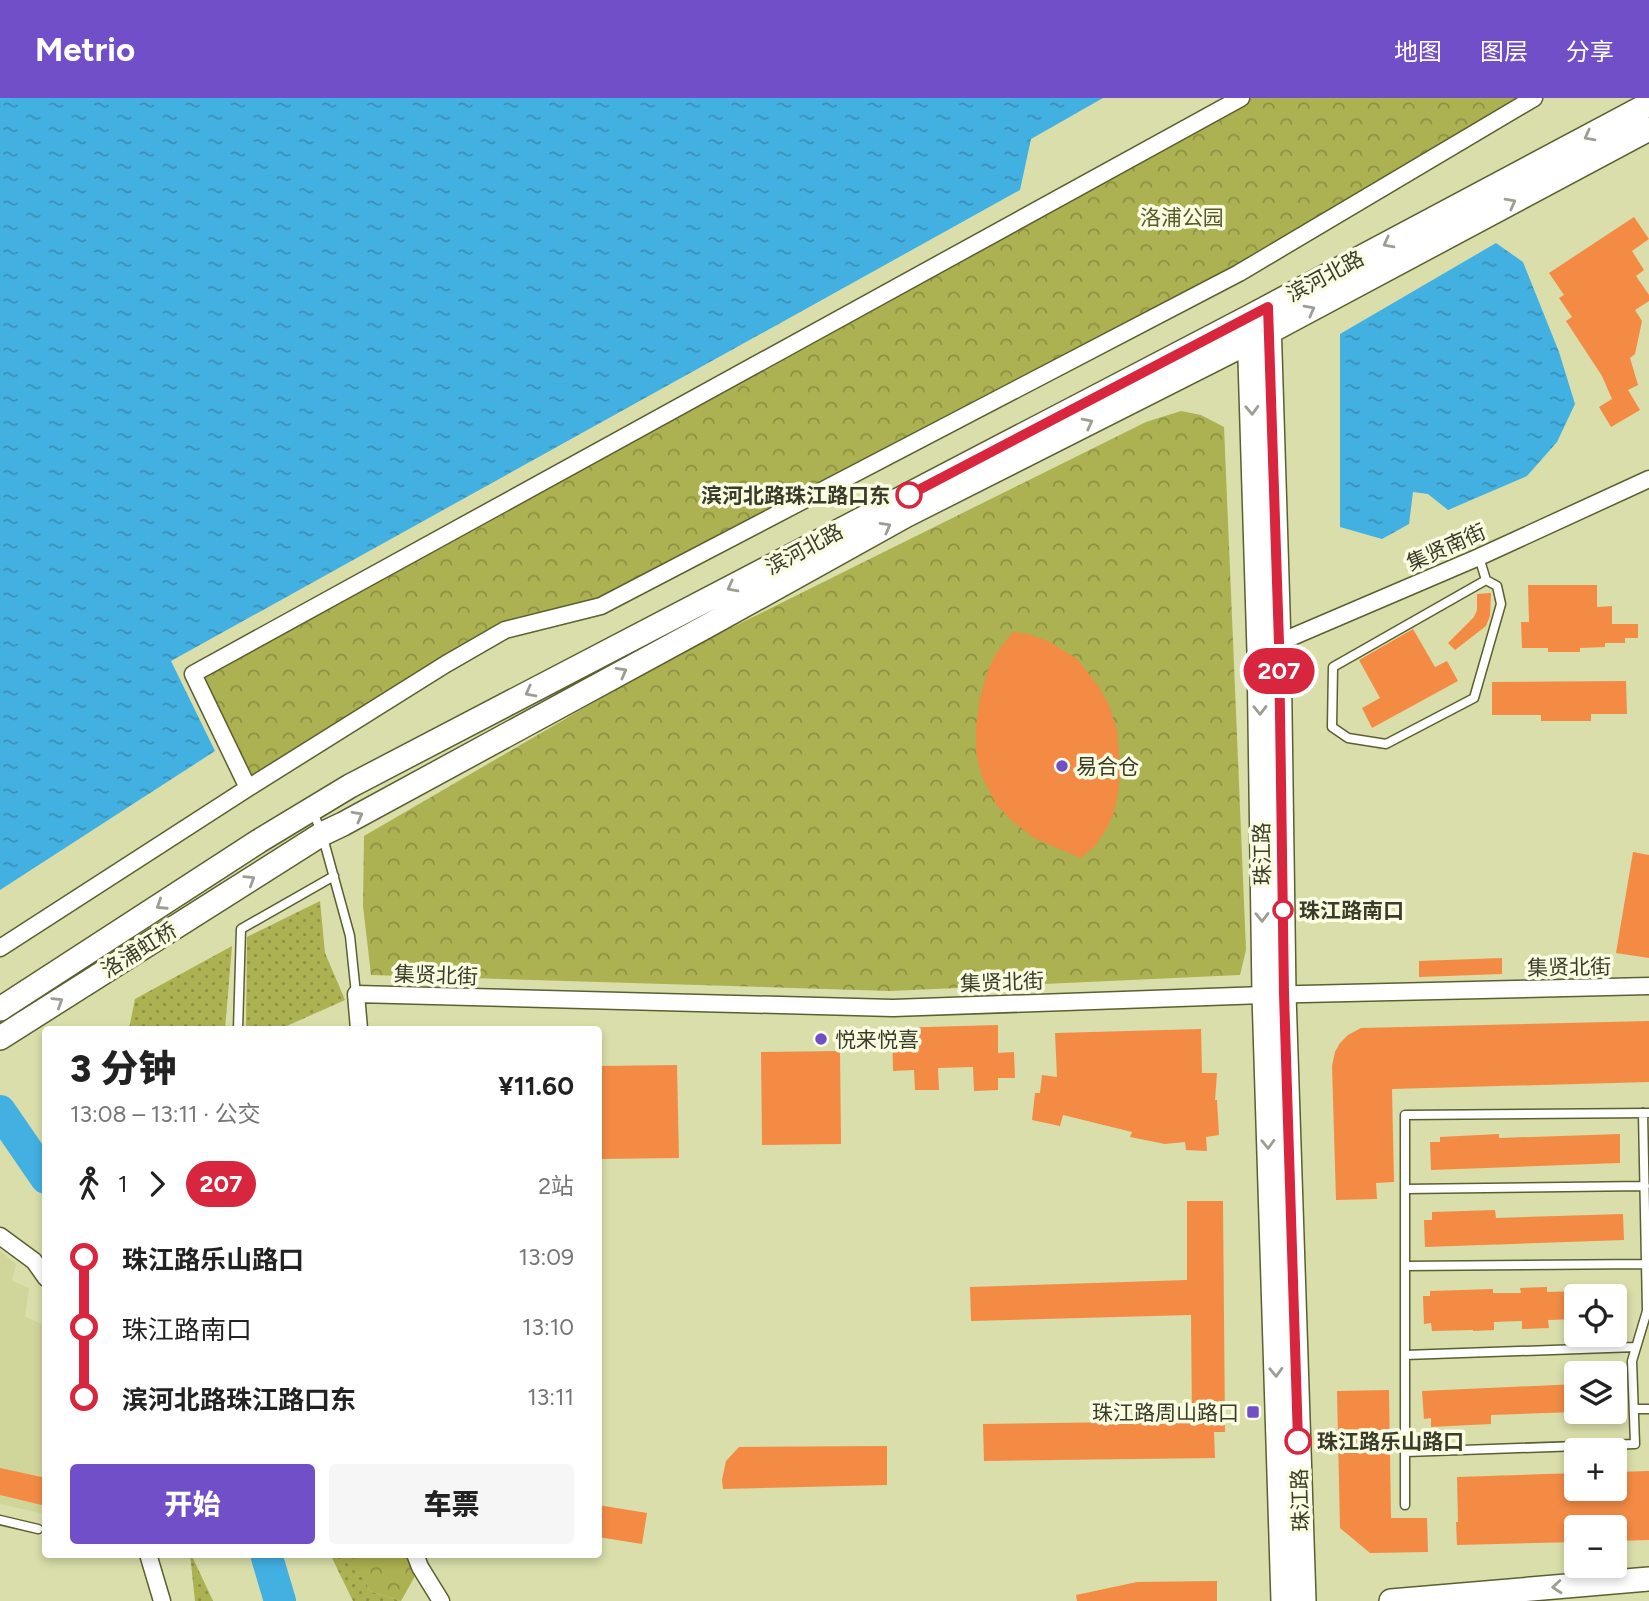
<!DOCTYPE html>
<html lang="zh">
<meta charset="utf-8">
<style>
:root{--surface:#fff;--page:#f6f6f6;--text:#222;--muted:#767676;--accent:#714fc9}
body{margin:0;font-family:Figtree,"Noto Sans SC",sans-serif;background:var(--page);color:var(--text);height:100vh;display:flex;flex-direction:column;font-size:26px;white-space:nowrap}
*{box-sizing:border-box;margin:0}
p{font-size:23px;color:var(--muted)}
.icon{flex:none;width:38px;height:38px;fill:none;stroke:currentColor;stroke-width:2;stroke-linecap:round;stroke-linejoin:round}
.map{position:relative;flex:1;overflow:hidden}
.details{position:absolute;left:42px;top:928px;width:560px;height:532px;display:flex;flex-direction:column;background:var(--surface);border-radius:7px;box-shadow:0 4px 10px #0003}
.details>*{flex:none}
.badge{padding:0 14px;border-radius:23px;font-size:24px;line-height:46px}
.fabs{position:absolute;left:1564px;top:1186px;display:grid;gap:14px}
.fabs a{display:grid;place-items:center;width:63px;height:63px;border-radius:7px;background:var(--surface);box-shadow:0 4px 10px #0003;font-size:35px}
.map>.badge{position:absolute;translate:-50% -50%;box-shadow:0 0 0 4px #fff}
.legs{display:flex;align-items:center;gap:10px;height:77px;padding:0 28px;font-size:23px}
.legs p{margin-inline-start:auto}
.summary{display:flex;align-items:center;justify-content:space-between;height:119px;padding:0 28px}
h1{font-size:38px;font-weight:800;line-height:52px}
.button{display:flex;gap:14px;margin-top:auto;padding:14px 28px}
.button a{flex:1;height:80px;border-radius:7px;background:var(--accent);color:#fff;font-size:28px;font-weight:800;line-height:80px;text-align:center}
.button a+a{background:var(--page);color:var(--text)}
ul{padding:0 28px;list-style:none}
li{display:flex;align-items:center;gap:24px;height:70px;font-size:26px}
li i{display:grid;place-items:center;width:10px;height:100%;margin:0 9px;background:currentColor}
li i::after{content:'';width:18px;height:18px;margin:-9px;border:5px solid;border-radius:50%;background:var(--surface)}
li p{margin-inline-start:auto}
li:first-child i{background:linear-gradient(#0000 50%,currentColor 0)}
li:last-child i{background:linear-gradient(currentColor 50%,#0000 0)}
header{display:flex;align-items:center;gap:42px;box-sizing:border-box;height:98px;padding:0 35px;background:var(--accent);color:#fff}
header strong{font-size:33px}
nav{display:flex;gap:38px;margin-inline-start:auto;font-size:24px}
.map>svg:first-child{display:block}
.built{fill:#d0d599}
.grass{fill:url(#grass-dots)}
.park{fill:url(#park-crowns)}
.water{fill:url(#water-ripples)}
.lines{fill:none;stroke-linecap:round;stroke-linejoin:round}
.river{stroke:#43b0e2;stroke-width:32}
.building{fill:#f38b45}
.lane-casing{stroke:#5c5f30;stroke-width:11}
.street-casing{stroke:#5c5f30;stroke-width:19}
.secondary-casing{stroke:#5c5f30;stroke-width:26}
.lane{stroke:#fff;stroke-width:8}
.street{stroke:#fff;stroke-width:16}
.secondary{stroke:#fff;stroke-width:23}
.oneway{stroke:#9c9e93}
.line-1-casing{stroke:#fff;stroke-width:16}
.line-1{stroke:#d7263d;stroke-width:10}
.stop-1-dot{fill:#fff;stroke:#d7263d;stroke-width:3.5}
.poi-dot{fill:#714fc9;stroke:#fafde2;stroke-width:2.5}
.labels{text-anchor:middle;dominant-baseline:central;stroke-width:7;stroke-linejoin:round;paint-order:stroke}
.park-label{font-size:21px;fill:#585b28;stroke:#fafde2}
.street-label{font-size:21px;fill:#3a3c27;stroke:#fafde2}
.stop-label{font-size:21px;font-weight:bold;fill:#3a3c27;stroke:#fafde2;text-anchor:start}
.poi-label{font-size:21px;fill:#3a3c27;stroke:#fafde2;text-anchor:start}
</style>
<header>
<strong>Metrio</strong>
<nav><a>地图</a><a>图层</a><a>分享</a></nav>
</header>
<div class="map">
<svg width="1649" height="1503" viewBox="0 0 1649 1503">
<defs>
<pattern id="grass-dots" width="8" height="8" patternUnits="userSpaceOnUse" patternTransform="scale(1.75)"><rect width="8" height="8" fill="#acb151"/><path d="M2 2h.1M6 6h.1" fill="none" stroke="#8d9143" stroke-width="1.8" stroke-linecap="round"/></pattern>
<pattern id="park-crowns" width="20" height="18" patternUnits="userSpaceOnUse" patternTransform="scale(1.75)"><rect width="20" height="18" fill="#acb151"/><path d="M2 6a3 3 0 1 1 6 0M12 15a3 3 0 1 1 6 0" fill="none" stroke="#8d9143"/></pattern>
<pattern id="water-ripples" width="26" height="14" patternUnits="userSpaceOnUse" patternTransform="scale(1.75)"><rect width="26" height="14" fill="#43b0e2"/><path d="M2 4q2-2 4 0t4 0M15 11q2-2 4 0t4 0" fill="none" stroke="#3990b7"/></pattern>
</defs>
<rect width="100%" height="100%" fill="#d9deaa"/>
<path class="built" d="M0,1153L16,1166L12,1183L29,1190L25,1219L45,1227V1416L0,1406Z"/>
<path class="grass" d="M320,803L325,855L345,902L280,931H246L247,839Z
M232,848L225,931H129L135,901Z
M190,1456H191L213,1503H195Z
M330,1456H353L370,1493L401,1503H353Z"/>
<path class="park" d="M1241,0H1534L1282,150L601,508L505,532L248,690L193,576Z
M1181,313L1201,317L1224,329L1246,852L1240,877L890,893L371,877L363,808L364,738L668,561L1146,324Z
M352,1456H414L420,1469L401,1503L370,1493Z"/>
<path class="water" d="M0,0H1103L1031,41L1020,92L171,563L215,653L0,792Z
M1496,145L1523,164L1559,254L1575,306L1557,344L1527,378L1448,412L1428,396L1413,394L1409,426L1382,441L1340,429V236Z"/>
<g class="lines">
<path class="river" d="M0,1013L46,1080
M266,1456L280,1503"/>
</g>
<path class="building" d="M1634,119L1649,141L1632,153L1644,172L1636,178L1649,197V203L1635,212L1642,223L1635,256L1630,260L1638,287L1628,292L1640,312L1611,329L1599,309L1612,301L1602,278L1566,223L1572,219L1559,200L1564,197L1549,175Z
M1528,487H1597V509L1612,508V526H1638V540H1625V545H1605V549L1580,550V554H1548V550H1522L1521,524H1529Z
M1491,495L1490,518L1486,528L1455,552L1448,545L1474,519L1477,512V496Z
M1413,531L1435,569L1447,563L1458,583L1372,630L1362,610L1380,600L1359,562Z
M1013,534L1028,536L1048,543L1077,561L1099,589L1109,607L1117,633L1120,674L1118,696L1114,714L1107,730L1095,748L1081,760L1034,740L1010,721L996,706L982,679L976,655V628L980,599L988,572L997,554Z
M1626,583L1627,616H1591V623H1541V617H1492V584Z
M1633,754L1649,757V860L1616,855Z
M1502,860V876L1419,879V863Z
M1649,923V984L1392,991L1394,1084L1376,1085L1377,1101L1336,1102L1332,968L1335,954L1340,945L1348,937L1361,930Z
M998,927V955L1014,954L1015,980H998V992L974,993L973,969L938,970L939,992H915L914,972L893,973L892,930Z
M1201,931L1202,975H1217L1215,1002H1217L1219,1037L1206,1039L1207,1053L1186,1052L1185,1044L1165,1046L1130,1039L1132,1034L1063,1017L1060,1028L1032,1022L1035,995H1040L1042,977L1057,979L1055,935Z
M840,953L841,1046L762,1047L761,954Z
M677,967L679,1060L600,1061L599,968Z
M1499,1036V1040L1620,1036V1065L1431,1072L1430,1044H1440V1039Z
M1187,1103H1223L1225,1334H1214L1215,1360L984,1363L983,1326L1192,1323L1191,1217L971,1223L970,1189L1187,1182Z
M1495,1112L1496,1120L1623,1116L1624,1142L1425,1149L1424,1122H1432V1114Z
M1547,1189V1194L1577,1193V1221L1548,1222L1549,1230L1522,1231V1223L1494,1224V1232L1473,1233V1232L1432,1233L1431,1225L1424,1226L1423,1198H1430V1193L1493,1191V1195H1521L1520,1190Z
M1577,1286V1314L1491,1317V1326L1431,1329V1320L1424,1321L1422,1293Z
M1389,1292L1391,1420H1427L1428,1454L1370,1455L1340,1430L1337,1293Z
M887,1348V1387L723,1391L722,1382L726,1363L739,1349Z
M0,1370L46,1380V1408L0,1397Z
M1649,1373V1442L1615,1443V1430H1577V1444L1457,1447L1456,1424H1458L1457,1379L1577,1375V1391H1615V1374Z
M598,1407L647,1415L642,1446L598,1439Z
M1217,1483V1503H1077L1076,1497L1137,1484Z"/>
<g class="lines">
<defs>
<path id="lane" d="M1479,459L1486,482L1333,569L1332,629L1348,640L1386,646L1474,600L1501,506L1497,488L1486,482
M313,714L322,736L350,838L356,896
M238,931L241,831L334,778
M1405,1091L1645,1088
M1405,1168L1646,1166
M1405,1257L1636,1249
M1634,1311H1649
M1406,1354L1635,1346L1632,1263L1647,1213L1643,1015
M1405,1407V1017L1649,1015
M0,1422L38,1431"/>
<path id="street" d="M1241,0L193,576L248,690L446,566L505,532L601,508L1239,175L1534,0
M1271,548L1479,459L1649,381
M0,850L248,690
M359,931L356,896L893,910L1264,897L1649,888
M0,1138L34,1163L46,1180
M148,1456L162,1503
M415,1456L420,1469L441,1503"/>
<path id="secondary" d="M1269,222L1279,545L1284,896L1304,1503
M1249,229L1259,553L1264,897L1283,1503
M0,911L259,743L350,688L1249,219L1649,6
M0,940L322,736L343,726L709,527L907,417L1269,234L1649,31
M1391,1503L1649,1481"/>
</defs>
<use href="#lane" class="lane-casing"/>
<use href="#street" class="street-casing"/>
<use href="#secondary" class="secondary-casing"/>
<use href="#lane" class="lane"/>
<use href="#street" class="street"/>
<use href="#secondary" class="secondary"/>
</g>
<defs><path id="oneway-chevron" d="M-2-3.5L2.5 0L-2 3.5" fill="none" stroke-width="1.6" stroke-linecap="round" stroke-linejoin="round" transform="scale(1.75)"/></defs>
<g class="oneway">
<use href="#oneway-chevron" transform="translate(1589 38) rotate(152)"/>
<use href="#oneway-chevron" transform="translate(1511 105) rotate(-28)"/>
<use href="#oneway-chevron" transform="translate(1388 145) rotate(152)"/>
<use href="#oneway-chevron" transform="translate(1310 212) rotate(-28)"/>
<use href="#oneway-chevron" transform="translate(1252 312) rotate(88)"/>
<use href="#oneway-chevron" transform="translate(1088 325) rotate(-27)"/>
<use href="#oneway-chevron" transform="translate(886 429) rotate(-29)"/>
<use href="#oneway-chevron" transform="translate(732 489) rotate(152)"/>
<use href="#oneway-chevron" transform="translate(622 574) rotate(-29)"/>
<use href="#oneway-chevron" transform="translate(530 594) rotate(152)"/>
<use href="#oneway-chevron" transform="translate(1260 612) rotate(89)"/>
<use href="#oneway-chevron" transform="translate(358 718) rotate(-29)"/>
<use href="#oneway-chevron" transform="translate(250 782) rotate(-32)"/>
<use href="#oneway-chevron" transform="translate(161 807) rotate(147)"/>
<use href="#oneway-chevron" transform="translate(1262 819) rotate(89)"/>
<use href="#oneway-chevron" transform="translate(58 904) rotate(-32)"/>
<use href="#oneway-chevron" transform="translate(1268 1046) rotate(88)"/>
<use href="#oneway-chevron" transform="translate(1276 1274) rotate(88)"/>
<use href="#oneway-chevron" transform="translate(1557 1489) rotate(175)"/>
</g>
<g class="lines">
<defs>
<path id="line-1" d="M909,397L1268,209L1279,545L1284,896L1298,1343"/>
</defs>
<use href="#line-1" class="line-1-casing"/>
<use href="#line-1" class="line-1"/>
</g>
<g class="stop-1-dot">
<circle cx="909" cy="397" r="12"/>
<circle cx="1283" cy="812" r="9"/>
<circle cx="1298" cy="1343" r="12"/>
</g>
<g class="poi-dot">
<circle cx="1062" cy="668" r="7"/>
<circle cx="821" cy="941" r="7"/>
<rect x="1246" y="1307" width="14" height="14" rx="3.5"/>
</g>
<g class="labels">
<g class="park-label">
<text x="1182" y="119">洛浦公园</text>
</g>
<g class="street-label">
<text transform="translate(1325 178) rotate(-28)">滨河北路</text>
<text transform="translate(1446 449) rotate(-24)">集贤南街</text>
<text transform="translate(804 451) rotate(-28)">滨河北路</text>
<text transform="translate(1262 756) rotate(-91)">珠江路</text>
<text transform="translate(139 852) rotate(-32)">洛浦虹桥</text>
<text transform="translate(1569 869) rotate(-1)">集贤北街</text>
<text transform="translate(436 877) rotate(2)">集贤北街</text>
<text transform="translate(1002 884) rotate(-2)">集贤北街</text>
<text transform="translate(1300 1402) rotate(-92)">珠江路</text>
</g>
<g class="stop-label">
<text x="890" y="397" text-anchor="end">滨河北路珠江路口东</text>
<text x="1299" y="812">珠江路南口</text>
<text x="1317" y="1343">珠江路乐山路口</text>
</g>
<g class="poi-label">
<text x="1076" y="668">易合仓</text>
<text x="835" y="941">悦来悦喜</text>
<text x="1239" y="1314" text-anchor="end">珠江路周山路口</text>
</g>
</g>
</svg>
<div class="fabs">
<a><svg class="icon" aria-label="locate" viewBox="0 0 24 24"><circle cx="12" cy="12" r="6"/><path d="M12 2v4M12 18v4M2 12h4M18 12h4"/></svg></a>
<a><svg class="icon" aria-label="layers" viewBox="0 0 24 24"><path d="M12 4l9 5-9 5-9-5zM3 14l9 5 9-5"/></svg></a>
<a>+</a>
<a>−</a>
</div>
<b class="badge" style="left:1279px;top:573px;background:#d7263d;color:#fff">207</b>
<section class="details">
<div class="summary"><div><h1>3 分钟</h1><p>13:08 – 13:11 · 公交</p></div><b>¥11.60</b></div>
<div class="legs"><svg class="icon" aria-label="walk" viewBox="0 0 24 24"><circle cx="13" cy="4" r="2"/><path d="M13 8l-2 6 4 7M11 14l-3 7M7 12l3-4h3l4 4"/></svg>1<svg class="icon" aria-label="forward" viewBox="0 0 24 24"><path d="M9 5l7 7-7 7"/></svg><b class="badge" style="background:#d7263d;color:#fff">207</b><p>2站</p></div>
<ul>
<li><i style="color:#d7263d"></i><b>珠江路乐山路口</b><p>13:09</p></li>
<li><i style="color:#d7263d"></i><span>珠江路南口</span><p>13:10</p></li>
<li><i style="color:#d7263d"></i><b>滨河北路珠江路口东</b><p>13:11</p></li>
</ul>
<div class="button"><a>开始</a><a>车票</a></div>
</section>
</div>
